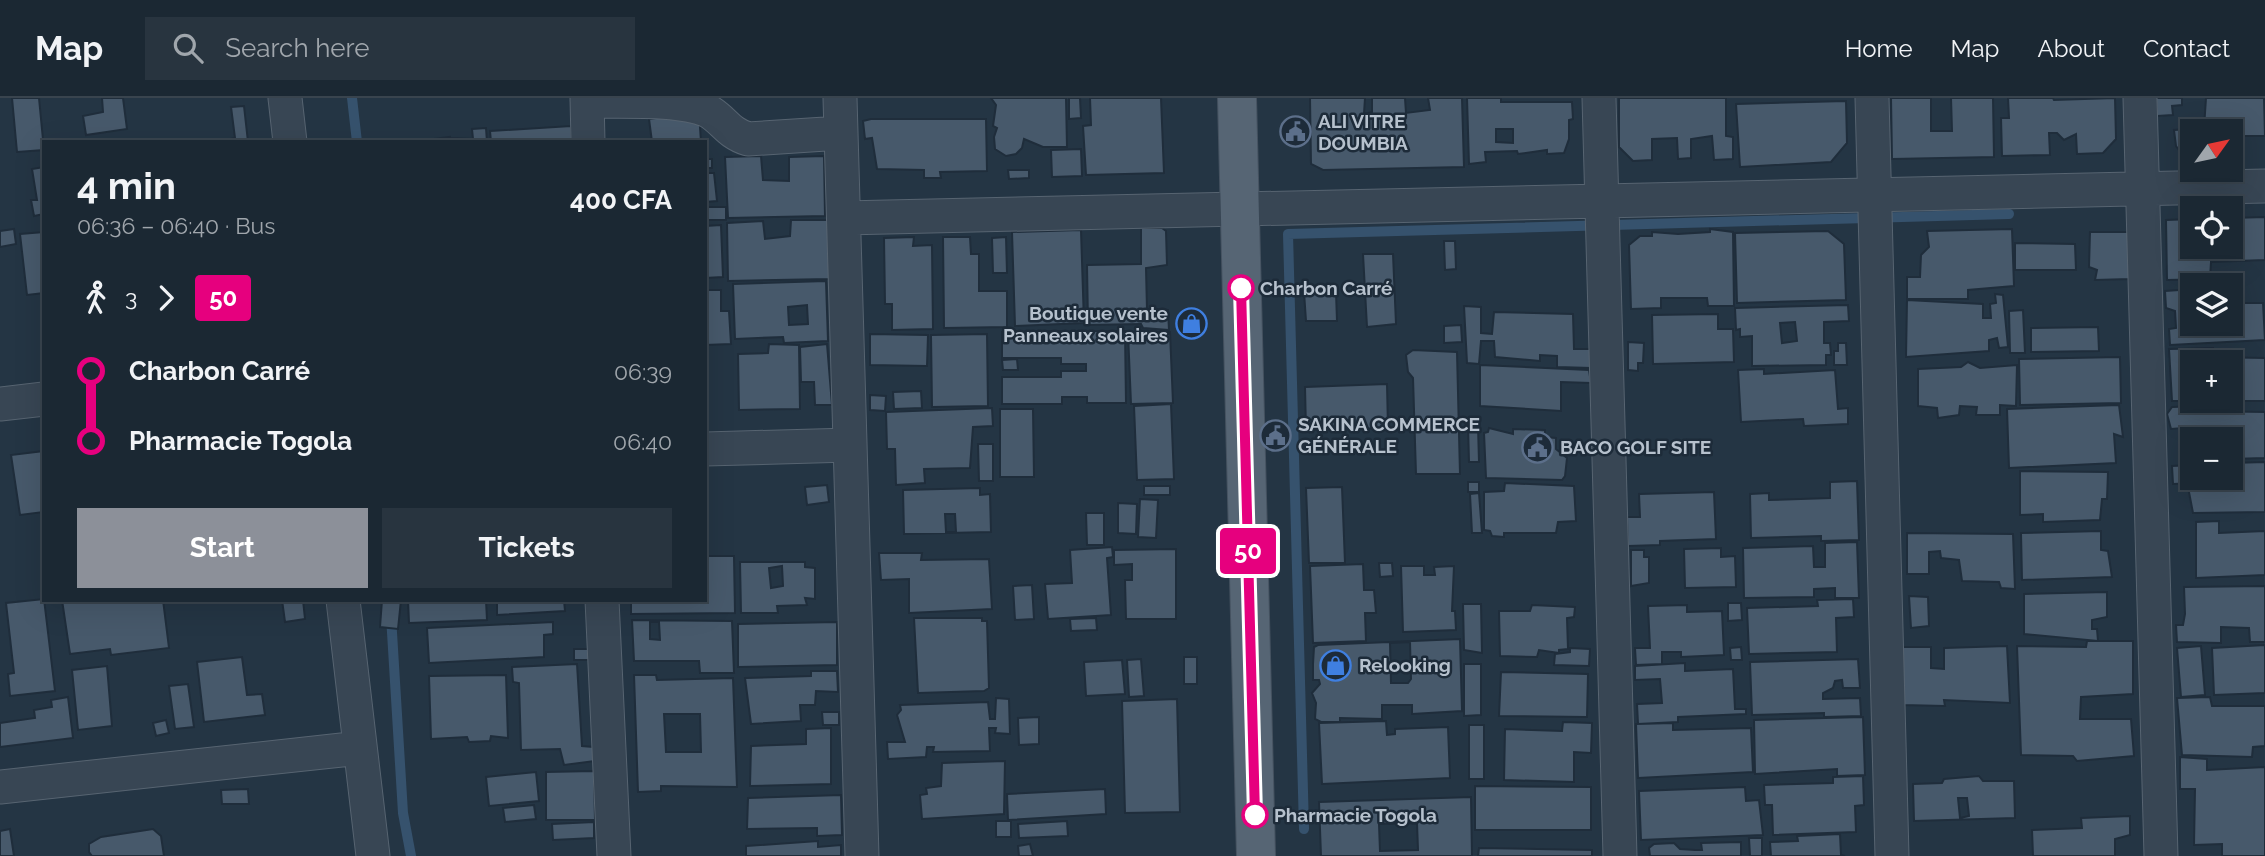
<!DOCTYPE html>
<meta charset="utf-8">
<style>
:root{--surface:#1b2833;--page:#28343f;--text:#f1f3f6;--muted:#a0a6ac;--line:#39444e;--accent:#8c9099}
body{margin:0;font-family:Raleway,sans-serif;background:var(--page);color:var(--text);height:100vh;display:flex;flex-direction:column;font-size:26px;white-space:nowrap}
*{box-sizing:border-box;margin:0}
p{font-size:23px;color:var(--muted)}
.icon{flex:none;width:38px;height:38px;fill:none;stroke:currentColor;stroke-width:2;stroke-linecap:round;stroke-linejoin:round}
.map{position:relative;flex:1;overflow:hidden}
.drawer{position:absolute;left:42px;top:42px;width:665px;height:462px;display:flex;flex-direction:column;background:var(--surface);border-radius:0px;box-shadow:0 7px 28px #0002,0 0 0 2px var(--line)}
.drawer>*{flex:none}
.badge{padding:0 14px;border-radius:5px;font-size:24px;line-height:46px}
.needle{width:46px;rotate:57deg}
.buttons{position:absolute;left:2180px;top:21px;display:grid;gap:14px}
.buttons a{display:grid;place-items:center;width:63px;height:63px;border-radius:0px;background:var(--surface);box-shadow:0 7px 28px #0002,0 0 0 2px var(--line);font-size:35px}
.map>.badge{position:absolute;translate:-50% -50%;box-shadow:0 0 0 4px #fff}
.legs{display:flex;align-items:center;gap:10px;height:77px;padding:0 35px;font-size:23px}
.legs p{margin-inline-start:auto}
.overview{display:flex;align-items:center;justify-content:space-between;height:119px;padding:0 35px}
h1{font-size:38px;font-weight:700;line-height:52px}
.action{display:flex;gap:14px;margin-top:auto;padding:14px 35px}
.action a{flex:1;height:80px;border-radius:0px;background:var(--accent);color:#fff;font-size:28px;font-weight:700;line-height:80px;text-align:center}
.action a+a{background:var(--page);color:var(--text)}
ul{padding:0 35px;list-style:none}
li{display:flex;align-items:center;gap:24px;height:70px;font-size:26px}
li i{display:grid;place-items:center;width:10px;height:100%;margin:0 9px;background:currentColor}
li i::after{content:'';width:18px;height:18px;margin:-9px;border:5px solid;border-radius:50%;background:var(--surface)}
li p{margin-inline-start:auto}
li:first-child i{background:linear-gradient(#0000 50%,currentColor 0)}
li:last-child i{background:linear-gradient(currentColor 50%,#0000 0)}
header{display:flex;align-items:center;gap:42px;box-sizing:border-box;height:98px;padding:0 35px;background:var(--surface);border-bottom:2px solid var(--line)}
header strong{font-size:33px}
nav{display:flex;gap:38px;margin-inline-start:auto;font-size:24px}
.search{width:490px;height:63px;background:var(--page);display:flex;align-items:center;gap:18px;box-sizing:border-box;padding:0 24px;border-radius:0px;color:var(--muted);font-size:26px}
.map>svg:first-child{display:block}
.lines{fill:none;stroke-linecap:round;stroke-linejoin:round}
.stream{stroke:#36526d;stroke-width:10}
.building{fill:#47596b;stroke:#1f2d3b;stroke-width:2;fill-rule:evenodd}
.street-casing{stroke:#576471;stroke-width:35}
.primary-casing{stroke:#455260;stroke-width:40}
.street{stroke:#384654;stroke-width:33}
.primary{stroke:#566574;stroke-width:38}
.line-1-casing{stroke:#fff;stroke-width:16}
.line-1{stroke:#e6007e;stroke-width:10}
.stop-1-dot{fill:#fff;stroke:#e6007e;stroke-width:3.5}
.labels{text-anchor:middle;dominant-baseline:central;stroke-width:5;stroke-linejoin:round;paint-order:stroke}
.poi-label{font-size:19px;font-weight:bold;fill:#b6c1cd;stroke:#1d2b39;text-anchor:start}
.stop-label{font-size:19px;font-weight:bold;fill:#b6c1cd;stroke:#1d2b39;text-anchor:start}
</style>
<header>
<strong>Map</strong>
<div class="search"><svg class="icon" aria-label="search" viewBox="0 0 24 24"><circle cx="10" cy="10" r="6"/><path d="M15 15l6 6"/></svg>Search here</div>
<nav><a>Home</a><a>Map</a><a>About</a><a>Contact</a></nav>
</header>
<div class="map">
<svg width="2265" height="758" viewBox="0 0 2265 758">
<rect width="100%" height="100%" fill="#243544"/>
<g class="lines">
<path class="stream" d="M352,0L357,44
M391,518L403,715L411,758
M1304,731L1288,136L2009,116"/>
</g>
<path class="building" d="M12,0H39L44,52L17,54Z
M102,0H123L127,31L86,37L83,18L103,14Z
M991,0H1066L1067,49H1043L1024,41L1022,50L1016,56L1006,58L995,51L994,39L997,30L993,28L996,7Z
M1069,0H1080L1081,20L1069,21Z
M1090,0H1161L1164,75L1086,77L1083,28L1091,27Z
M1310,0H1365L1364,16L1372,14V0H1405L1406,15L1430,12L1428,0H1462L1464,69L1323,72L1311,66Z
M1467,0H1501V4H1572L1573,21L1569,22V41L1564,55L1547,56V52L1518,56L1517,53L1485,54L1486,64L1469,66ZM1496,31H1513V45L1496,44Z
M1619,0H1726V38L1733,39V61L1714,62L1712,38L1691,41V60L1678,61L1677,40L1652,41V62L1633,63L1619,49Z
M1891,0H1931V33H1952L1951,0H1993L1994,59L1892,61Z
M2008,0H2053L2054,2L2115,0L2116,41L2103,55L2077,56L2076,36L2064,42L2057,35H2049L2050,57L2002,58L2001,20H2009Z
M2156,0H2182V7L2172,8L2173,17L2157,18Z
M2206,0H2264L2265,38H2231V33H2193V51L2179,52L2176,48L2174,32L2204,30Z
M1846,3L1847,45L1831,64L1740,69L1736,6Z
M244,8L248,44H217L235,40L231,9Z
M699,14L701,44H652L649,21Z
M871,21H986L987,73L940,74L941,80H924V72L877,71L872,40L865,41L863,23Z
M571,28L572,44H491L490,33Z
M486,30L487,44H453L452,40L473,41L472,31Z
M450,39V44H435V41Z
M1081,51L1082,78L1052,79L1051,52Z
M761,58L763,82L789,83V59L824,58L825,118L728,120L725,59Z
M705,61H712V70H705Z
M44,69V116L34,118L31,102H37L32,71Z
M1008,72H1029V80L1009,81Z
M705,75H714L717,103L705,104Z
M705,109H726V122H705Z
M2265,119V162L2211,164L2210,181L2167,182L2166,122L2193,121V149H2231V120Z
M791,122H828L830,181L728,183L727,125L763,123L765,141L790,138Z
M721,127L723,179L705,180V128Z
M1141,130H1162L1166,133L1167,167L1146,170L1147,211L1168,212L1169,232L1143,230L1141,226L1088,227L1087,167L1141,166Z
M14,131L16,146L0,149V133Z
M1710,131L1733,134L1734,208H1708L1707,200H1661V210L1631,211L1629,147L1640,138H1652V134L1678,136L1710,134Z
M2012,131L2014,188L1968,192V201H1907V179H1920L1921,157L1929,149L1927,133Z
M1081,132L1084,225L1015,228L1012,134Z
M1828,133L1844,146L1846,202L1737,205L1735,135Z
M44,134V195L27,197L20,136Z
M2090,134H2130V181L2095,182L2097,172L2089,169Z
M914,139L913,148L932,147L933,231L892,232V206H885L884,140Z
M943,139H970L971,156H979V193H1007V229L944,230Z
M1006,139L1007,175H993L992,140Z
M1444,143H1455L1456,171L1445,172Z
M2015,145L2075,146L2076,172H2015Z
M1363,156H1393L1396,226L1367,229Z
M826,183L828,243L784,245L783,239L735,241L733,186ZM807,207L808,226L789,227L788,209Z
M2193,191V226H2231V205H2263L2265,242L2170,247L2169,231L2176,230L2175,213L2166,210L2165,193Z
M705,192H721V213H729L731,246L705,247Z
M1304,194H1336L1337,223H1306Z
M1995,196L2003,197L2008,249L1999,250L1997,240L1989,242V253L1906,259L1907,202L1983,206V220H1991L1990,206L1996,205Z
M1848,207L1849,223L1824,224V245H1830L1831,257H1826V267L1752,268V238L1740,239V231L1736,232L1735,210ZM1795,224L1797,243L1782,245L1780,225Z
M1464,208L1481,209V235L1492,236L1494,214L1573,216L1574,251H1590L1591,270L1557,269V258L1540,257V263L1495,259L1494,243H1481L1479,266L1467,265Z
M2023,212L2025,255H2010L2009,213Z
M1718,216V231H1733L1734,264L1653,266L1652,217Z
M1461,227L1462,244L1444,245V228Z
M2098,229L2099,253L2031,254V230Z
M1060,233V240H1085V233H1125L1126,305H1087V299H1062V306H1002V279H1061V273H1086V266H1061V260H1002V234Z
M1170,234L1173,305L1131,306L1128,235Z
M870,236L928,237L927,268L870,267Z
M987,236L988,308L932,309L931,237Z
M1628,244L1644,245L1643,265H1638V273L1628,272Z
M1838,245H1846L1847,267H1834V253H1838Z
M769,246L799,247L800,311L739,312L738,256L768,255Z
M827,246L832,307H815L814,284H801L800,249Z
M2213,250V259L2265,260V303H2172L2169,251ZM2193,264H2231V303H2193Z
M1413,252L1457,254L1460,376H1416L1413,280L1408,274L1406,257Z
M2120,259L2121,305L2020,307L2019,261Z
M1017,261L1018,272H1003L1002,262Z
M1968,264L1980,270L2017,267L2016,308L2000,307V317H1976L1977,309L1960,308L1959,317L1938,320L1937,310L1918,308V271L1961,269Z
M1480,267L1589,272L1591,285L1561,284V313L1480,308Z
M1764,271V276L1835,272L1838,311L1848,310V326L1804,328L1803,321L1741,324L1738,272Z
M1387,286L1388,330L1306,332L1305,289Z
M921,293L922,310L894,311L893,294Z
M870,297L886,298L885,313L870,312Z
M1171,306L1174,381L1137,382L1134,308Z
M2119,307L2123,339L2114,336L2116,365L2009,370L2007,311Z
M2201,308L2202,313L2265,314V360L2231,361V341H2193V362L2186,363L2185,357L2181,358L2180,345L2183,343V330L2171,331L2167,316L2172,309Z
M992,310L993,328L973,329L970,370L924,371L925,385L896,387L895,351H887L886,314Z
M1000,311H1033L1034,379H1000Z
M1468,327H1478L1479,364H1469Z
M1489,330L1513,336V331L1545,332V339L1556,340V351L1567,360L1565,378L1562,382L1486,380L1484,335L1488,334Z
M978,346H993V383H979Z
M44,353V418L43,414L20,417L11,357Z
M2265,364V414L2193,415L2188,389L2195,385L2173,386L2172,368L2193,367V380H2231V365Z
M2020,373L2108,374L2107,401H2102L2100,422L2043,424V416L2020,417Z
M1857,383L1859,442L1821,443V438L1751,440L1750,396L1769,395V402L1830,400V384Z
M1468,384H1479V394H1468Z
M1505,385L1574,388L1576,423L1558,424L1556,435H1504V439L1492,438L1490,433L1484,432V394L1504,393Z
M827,387L829,404L807,407L805,389Z
M1144,388H1170V397H1144Z
M1342,389L1345,465H1309L1306,390Z
M980,390V397L990,396L991,434L904,436L903,392ZM945,416H955L956,434H946Z
M1714,394L1716,441L1660,443V447L1628,448L1627,419H1640L1639,396Z
M1479,395L1482,435H1472L1470,396Z
M1140,401L1158,402L1156,440L1138,439Z
M1118,405L1137,406L1136,436L1118,435Z
M1086,415H1104V447H1087Z
M2219,423V435L2265,433V477L2196,480V424Z
M2101,433V452L2108,453L2112,479L2022,482L2021,435Z
M1907,435L2013,436L2015,491L2001,490L1999,484L1962,483L1959,462L1941,460L1940,453L1929,454V476H1907Z
M1857,444L1859,500H1835V490L1814,491V499L1744,500L1743,450L1813,448L1814,469H1825V445Z
M1112,449L1113,459L1107,460L1111,517L1048,521L1045,486L1072,485L1070,452Z
M1721,450V459L1735,458L1736,489L1685,490L1684,451Z
M1176,451V521H1126L1125,482H1132V466L1114,467V452Z
M1631,452H1644V459H1649V485L1631,488Z
M879,455H922L921,462L989,461L992,511L909,515V481L881,482Z
M705,458H734L735,515L631,516V502H705Z
M740,464H805V469L815,470V501L805,500L807,507L777,508L778,515H741ZM782,468L783,488L771,490L769,470Z
M1379,465H1392L1393,478L1380,479Z
M1363,466L1364,492H1374L1376,515H1365L1366,543L1313,545L1310,468Z
M1401,468H1424V477H1435L1434,469L1454,468L1452,513H1455L1456,532L1403,534Z
M1032,487L1034,521L1015,522L1013,488Z
M2265,488V544H2250L2249,530L2221,529V545L2177,544L2176,527H2183L2185,516L2184,489Z
M2107,494V519L2092,522V531H2097L2098,543L2024,536V496Z
M1909,498L1928,499L1929,528L1911,530Z
M44,501L55,593L10,598L8,576L14,575L6,505Z
M1853,501L1854,519L1836,520L1837,554L1749,556L1747,510L1818,508L1817,502Z
M62,502H163L169,550L111,557L110,551L70,556Z
M282,502H303L305,521L285,524Z
M382,502H401L398,531L380,529Z
M408,502H486L487,522L409,525Z
M497,502H564L565,513L497,517Z
M1728,505H1741L1742,522L1728,523Z
M1463,506H1481L1482,555L1464,552Z
M1532,507L1575,509L1574,519L1567,520L1568,551L1559,552V555L1539,552L1537,559L1500,558L1499,513H1530Z
M1687,507V514L1722,513L1724,557L1681,559V554H1662V566L1636,567L1635,550H1650L1648,508Z
M914,520H982V523H987L989,590L984,593L918,595Z
M1096,520L1097,532L1071,533L1070,521Z
M632,522L732,523L734,575H700L699,563H634ZM650,524H659L660,542L650,541Z
M553,524V536L544,537V559L429,565L427,530Z
M837,524V567L738,569V526Z
M1460,541L1462,613L1412,616V607H1382V621L1340,620V624H1321L1315,621L1316,605L1312,595L1320,586L1319,582H1313V566L1314,549L1318,547ZM1410,544L1411,581L1408,585H1391L1390,545Z
M2087,543H2133V596L2081,599L2080,621H2131L2134,658L2077,663L2073,658L2021,657L2017,548L2086,549Z
M2265,547V595L2214,597L2212,550Z
M2007,548L2010,605L1944,602L1945,608L1902,607L1901,549H1931V570L1944,571V550Z
M2201,548L2205,597L2181,599L2177,550Z
M1741,549L1742,562H1731L1730,550Z
M1570,550L1590,551L1589,568L1554,567L1555,556L1570,554Z
M574,551H591V562H574Z
M242,559L247,597L262,596L265,617L204,624L197,564Z
M1184,559H1197V586H1184Z
M1141,561L1144,598L1129,599L1127,562Z
M1858,561L1860,590H1843L1842,582L1835,583L1833,590L1823,595V601L1860,600L1861,618L1824,619V615L1752,617L1750,564Z
M1122,562L1125,596L1086,598L1084,564Z
M1685,565V573L1733,571L1735,611H1746V616L1678,619V624L1638,626L1637,606L1662,605L1660,581L1635,582V568Z
M577,566L582,648L594,649L595,663L564,667L560,651L521,652L519,585L513,584L512,569Z
M1464,566H1481V617L1464,618Z
M107,568L112,628L78,632L72,572Z
M811,573H837L838,594L816,593L815,607H800L801,623L751,626L745,580L811,578Z
M1501,574L1588,576L1587,619L1499,618Z
M506,577L508,640L491,638L490,643L469,644L467,639L431,641L429,578Z
M634,577H656L657,582L733,580L737,689L661,688V693L638,694ZM664,616H700L701,654H666Z
M188,586L194,629L175,631L169,588Z
M68,599L73,640L0,649V625L35,620L34,612L52,609L51,602Z
M2210,599L2212,608H2265V648L2253,649L2252,659L2182,657L2177,600Z
M996,600L1009,601L1010,636L995,635L996,630H989L990,653L933,654L934,649H927L926,659L888,661L887,644H905L897,617L901,612L900,607L988,604L990,621H995Z
M1177,601L1180,714L1125,715L1122,603Z
M822,614H839V627H823Z
M1039,619V646L1019,647L1018,620Z
M1863,619L1865,677L1837,678V671L1755,676L1754,622Z
M166,622L169,635L156,638L153,625Z
M1386,623L1387,637L1395,636V631L1448,629L1450,680L1322,686L1319,625Z
M1563,624L1592,625L1591,655L1574,654V684L1504,682L1505,631L1562,633Z
M1673,625V632L1751,630L1753,674L1638,680L1636,626Z
M1469,627H1484V681H1469Z
M831,630V686L750,688L751,648L806,646V631Z
M2180,659L2207,661V672L2265,669V758H2222V746L2194,747L2195,691H2180Z
M1005,663L1004,716L922,721L920,697L927,696L926,690L941,688L942,665Z
M594,673L595,722H546V674Z
M536,674L539,703L489,708L486,679Z
M1863,678L1864,707L1855,708L1856,734L1773,737L1772,707H1765L1764,687L1833,685V679Z
M1979,678L1983,683H2014L2015,720L1914,723L1913,686L1942,685L1944,681ZM1958,700H1967L1969,718L1960,720Z
M1475,688L1591,689V732H1475Z
M1745,689L1746,703L1759,702L1763,737L1641,742L1639,693Z
M248,691L249,706H222L221,692Z
M1105,691L1106,716L1008,722L1007,696Z
M841,697L842,737L817,738V730L747,731L748,700Z
M1471,699L1472,758H1321L1319,704ZM1417,725L1418,752L1380,753L1379,726Z
M534,707L536,721L505,724L503,710Z
M2130,718V737L2115,741V758H2033L2032,732L2082,730L2081,720Z
M996,723H1011V739H996Z
M1067,723L1068,738L1019,740L1018,726Z
M594,724V740L553,742L552,726Z
M10,731L14,758H0V733Z
M153,731L161,738L164,758H92L89,754V746L101,739Z
M1840,736L1841,757L1845,758H1771L1770,744L1798,743L1797,738Z
M1749,740H1762V758H1750Z
M818,743V749L841,747V758H746V748Z
M1741,744V758H1650L1649,750L1654,746L1674,745L1680,751L1695,752H1702L1701,745Z
M1030,746L1033,758H1019L1018,748Z
M1479,750L1592,752V758H1478Z"/>
<g class="lines">
<defs>
<path id="street" d="M285,0L290,44
M587,0L588,44
M840,0L862,758
M1599,0L1620,758
M1872,0L1892,758
M2140,0L2161,758
M587,3C620,4 679,0 708,13C724,22 728,35 748,41L841,35
M844,120L2265,88
M0,306L44,301
M705,351L850,347
M343,502L373,758
M602,502L614,758
M0,689L360,650"/>
<path id="primary" d="M1237,0L1256,758"/>
</defs>
<use href="#street" class="street-casing"/>
<use href="#primary" class="primary-casing"/>
<use href="#street" class="street"/>
<use href="#primary" class="primary"/>
</g>
<g class="lines">
<defs>
<path id="line-1" d="M1241,190L1255,717"/>
</defs>
<use href="#line-1" class="line-1-casing"/>
<use href="#line-1" class="line-1"/>
</g>
<defs>
<symbol id="civic-ring" viewBox="-11 -11 22 22"><circle r="9.5" fill="#1d2b39" stroke="#5c6f8a" stroke-width="1.5"/><path d="M-.6-6.5H3V-4.5H.6V-3L4-1V1h2V6H-6V1h2V-1L-.6-3ZM-1.2 2.5V6h2.4V2.5Z" fill="#5c6f8a"/></symbol>
<symbol id="shop-ring" viewBox="-11 -11 22 22"><circle r="9.5" fill="#1d2b39" stroke="#3f7fe0" stroke-width="1.5"/><path d="M-5-2.5h2.3a2.7 3.5 0 0 1 5.4 0H5L5.5 6h-11ZM-1.5-2.5h3a1.5 2.3 0 0 0-3 0Z" fill="#3f7fe0"/></symbol>
</defs>
<g fill-rule="evenodd">
<use href="#civic-ring" x="1278" y="16" width="35" height="35"/>
<use href="#shop-ring" x="1174" y="208" width="35" height="35"/>
<use href="#civic-ring" x="1258" y="320" width="35" height="35"/>
<use href="#civic-ring" x="1520" y="332" width="35" height="35"/>
<use href="#shop-ring" x="1318" y="550" width="35" height="35"/>
</g>
<g class="stop-1-dot">
<circle cx="1241" cy="190" r="12"/>
<circle cx="1255" cy="717" r="12"/>
</g>
<g class="labels">
<g class="poi-label">
<text x="1318" y="23">ALI VITRE<tspan x="1318" dy="22">DOUMBIA</tspan></text>
<text x="1168" y="215" text-anchor="end">Boutique vente<tspan x="1168" dy="22">Panneaux solaires</tspan></text>
<text x="1298" y="326">SAKINA COMMERCE<tspan x="1298" dy="22">GÉNÉRALE</tspan></text>
<text x="1560" y="349">BACO GOLF SITE</text>
<text x="1359" y="567">Relooking</text>
</g>
<g class="stop-label">
<text x="1260" y="190">Charbon Carré</text>
<text x="1274" y="717">Pharmacie Togola</text>
</g>
</g>
</svg>
<div class="buttons">
<a><svg class="needle" viewBox="-14 -14 28 28"><path d="M0-13l5 13h-10z" fill="#e53935"/><path d="M0 13l5-13h-10z" fill="#a0a6ac"/></svg></a>
<a><svg class="icon" aria-label="locate" viewBox="0 0 24 24"><circle cx="12" cy="12" r="6"/><path d="M12 2v4M12 18v4M2 12h4M18 12h4"/></svg></a>
<a><svg class="icon" aria-label="layers" viewBox="0 0 24 24"><path d="M12 4l9 5-9 5-9-5zM3 14l9 5 9-5"/></svg></a>
<a>+</a>
<a>−</a>
</div>
<b class="badge" style="left:1248px;top:453px;background:#e6007e;color:#fff">50</b>
<section class="drawer">
<div class="overview"><div><h1>4 min</h1><p>06:36 – 06:40 · Bus</p></div><b>400 CFA</b></div>
<div class="legs"><svg class="icon" aria-label="walk" viewBox="0 0 24 24"><circle cx="13" cy="4" r="2"/><path d="M13 8l-2 6 4 7M11 14l-3 7M7 12l3-4h3l4 4"/></svg>3<svg class="icon" aria-label="forward" viewBox="0 0 24 24"><path d="M9 5l7 7-7 7"/></svg><b class="badge" style="background:#e6007e;color:#fff">50</b></div>
<ul>
<li><i style="color:#e6007e"></i><b>Charbon Carré</b><p>06:39</p></li>
<li><i style="color:#e6007e"></i><b>Pharmacie Togola</b><p>06:40</p></li>
</ul>
<div class="action"><a>Start</a><a>Tickets</a></div>
</section>
</div>
